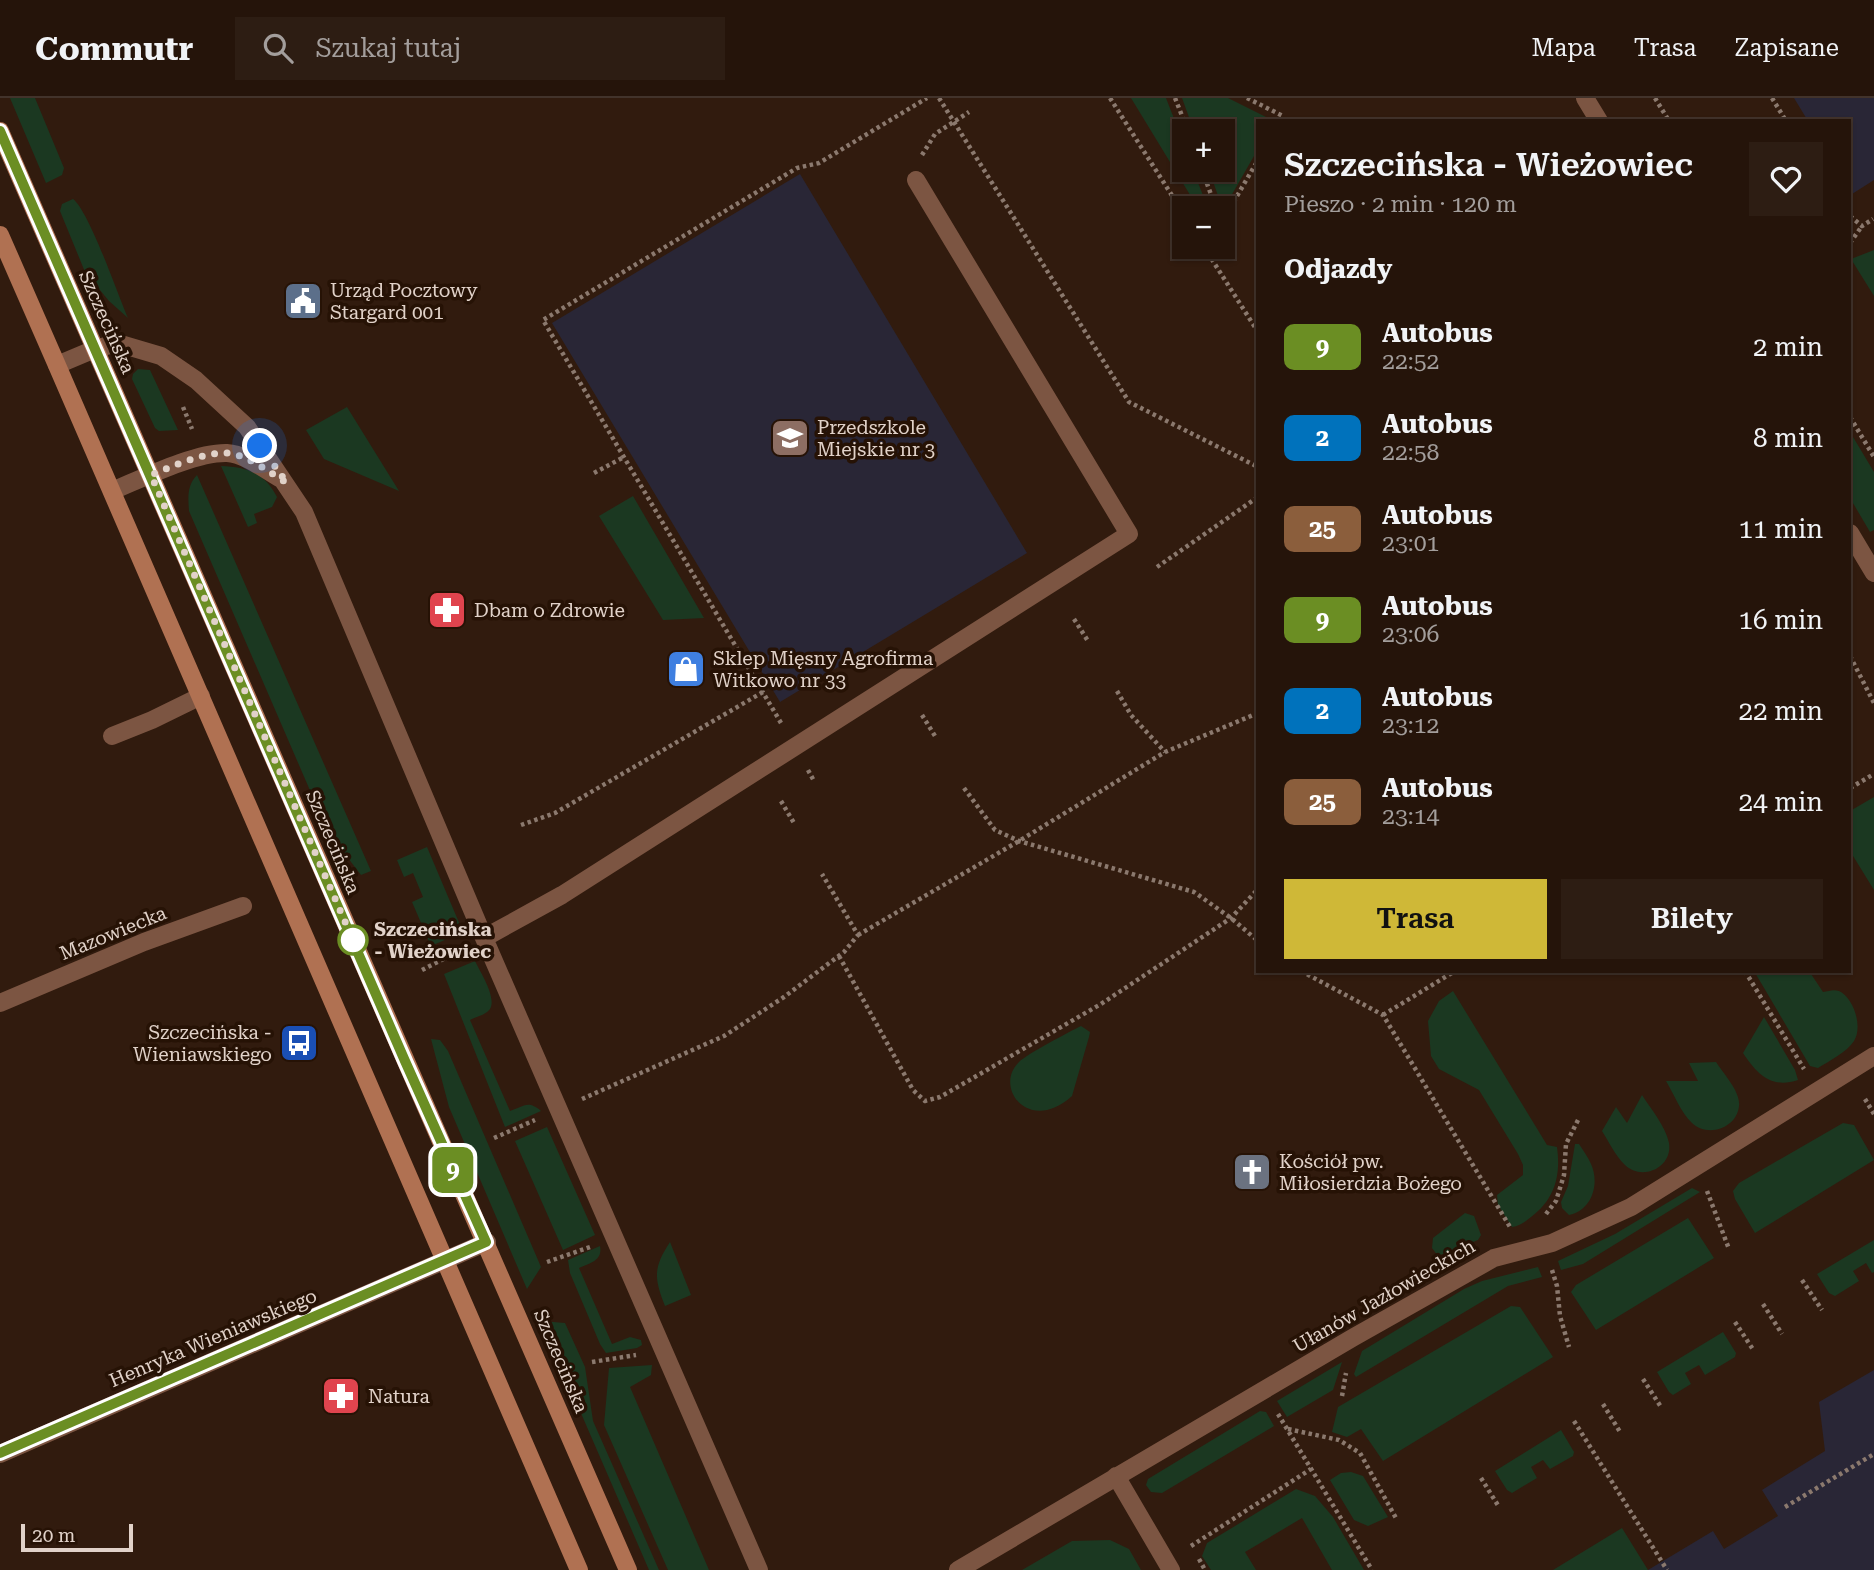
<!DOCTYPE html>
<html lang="pl">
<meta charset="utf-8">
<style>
:root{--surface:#25140a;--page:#2d1d13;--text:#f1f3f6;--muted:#a39e9c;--line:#42332b;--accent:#cfb837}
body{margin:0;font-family:"Roboto Serif",serif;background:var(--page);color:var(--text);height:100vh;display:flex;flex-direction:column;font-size:26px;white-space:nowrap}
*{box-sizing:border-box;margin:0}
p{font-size:23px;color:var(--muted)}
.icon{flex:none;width:38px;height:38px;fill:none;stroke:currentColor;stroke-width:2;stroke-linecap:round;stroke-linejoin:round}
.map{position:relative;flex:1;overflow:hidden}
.panel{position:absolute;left:1256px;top:21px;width:595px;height:854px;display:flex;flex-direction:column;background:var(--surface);border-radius:0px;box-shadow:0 2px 5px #0004,0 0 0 2px var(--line)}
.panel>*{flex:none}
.badge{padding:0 14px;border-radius:10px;font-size:24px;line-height:46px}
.fabs{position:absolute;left:1172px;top:21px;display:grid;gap:14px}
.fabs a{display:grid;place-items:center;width:63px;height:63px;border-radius:0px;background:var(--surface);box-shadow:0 2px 5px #0004,0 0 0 2px var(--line);font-size:35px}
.scale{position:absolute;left:21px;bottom:18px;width:112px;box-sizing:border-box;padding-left:7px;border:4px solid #e1d2c9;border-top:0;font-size:19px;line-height:24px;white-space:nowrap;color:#e1d2c9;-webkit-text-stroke:5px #261205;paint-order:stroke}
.you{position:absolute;width:35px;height:35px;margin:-18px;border:5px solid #fff;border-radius:50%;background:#1a73e8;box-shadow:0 0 0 10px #1a73e833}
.map>.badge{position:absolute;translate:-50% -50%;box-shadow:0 0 0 4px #fff}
h2{padding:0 28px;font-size:26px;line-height:63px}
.round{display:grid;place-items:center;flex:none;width:74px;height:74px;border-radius:0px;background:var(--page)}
.headline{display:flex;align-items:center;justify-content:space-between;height:119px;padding:0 28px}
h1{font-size:33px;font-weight:600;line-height:52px}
.button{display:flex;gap:14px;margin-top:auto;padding:14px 28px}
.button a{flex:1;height:80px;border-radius:0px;background:var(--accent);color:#111;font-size:28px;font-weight:600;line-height:80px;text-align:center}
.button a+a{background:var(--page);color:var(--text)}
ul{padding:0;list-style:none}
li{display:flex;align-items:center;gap:21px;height:91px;padding:0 28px}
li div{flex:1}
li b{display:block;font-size:26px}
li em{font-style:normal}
li .badge{min-width:77px;font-weight:700;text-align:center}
header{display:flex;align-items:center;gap:42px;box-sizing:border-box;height:98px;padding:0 35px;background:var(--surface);border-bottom:2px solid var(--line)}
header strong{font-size:33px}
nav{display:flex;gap:38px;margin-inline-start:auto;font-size:24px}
.search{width:490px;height:63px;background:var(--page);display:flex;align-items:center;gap:18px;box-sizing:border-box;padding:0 24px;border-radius:0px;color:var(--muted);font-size:26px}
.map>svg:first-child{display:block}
.education{fill:#292636}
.grass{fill:#1b3821}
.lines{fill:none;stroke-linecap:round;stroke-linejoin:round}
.path{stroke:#8b796e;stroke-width:4.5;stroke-dasharray:3.5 3.5;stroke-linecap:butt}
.service{stroke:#7c5542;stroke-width:18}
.minor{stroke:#7c5542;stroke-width:18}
.secondary{stroke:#b07152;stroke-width:18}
.line-casing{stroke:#fff;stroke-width:16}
.line{stroke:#6b8e23;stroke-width:10}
.walk{stroke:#e1d2c9;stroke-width:7;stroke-dasharray:0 12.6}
.stop-dot{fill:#fff;stroke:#6b8e23;stroke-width:3.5}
.labels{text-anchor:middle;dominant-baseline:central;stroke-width:7;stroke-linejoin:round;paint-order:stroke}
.poi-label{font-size:19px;fill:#e1d2c9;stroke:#261205;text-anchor:start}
.street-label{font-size:19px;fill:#e1d2c9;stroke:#261205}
.stop-label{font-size:19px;font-weight:bold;fill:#e1d2c9;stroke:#261205;text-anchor:start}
</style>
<header>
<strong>Commutr</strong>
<div class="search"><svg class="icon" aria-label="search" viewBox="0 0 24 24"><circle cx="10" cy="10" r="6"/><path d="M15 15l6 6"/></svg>Szukaj tutaj</div>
<nav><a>Mapa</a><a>Trasa</a><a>Zapisane</a></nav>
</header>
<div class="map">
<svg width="1874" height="1472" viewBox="0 0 1874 1472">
<rect width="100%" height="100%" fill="#311b0e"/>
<path class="education" d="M1794,0H1874V82L1852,96L1850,91V23H1808Z
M800,76L1027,455L780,604L552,225Z
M1874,1272V1472H1648L1713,1433L1724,1451L1778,1418L1762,1392L1825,1353L1819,1304Z"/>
<path class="grass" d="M10,0H35L64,70L62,77L46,85Z
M1131,0H1166L1185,49V72H1193L1208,110H1198Z
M1182,0H1228L1274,23H1258V51L1223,112L1209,72H1223V33H1194Z
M73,101C89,113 118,197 128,220L109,203L85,174L60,113L62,106Z
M1874,152V198L1851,161Z
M138,271L150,272L178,332L159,333L155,330L132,281L133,276Z
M347,309L399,393L324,361L306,332Z
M1850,334L1874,374V432L1870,434L1850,400Z
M221,368C247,369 265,375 277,399L272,409L254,416L257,425L248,429Z
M197,377L371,773L361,777L328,734L189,413C188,400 187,387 197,377Z
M633,398L704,520L663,522L599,418Z
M1874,699V792L1850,753V713Z
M427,749L463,834L431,848L412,804L423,799L413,775L404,779L397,762Z
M475,863C480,874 497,899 490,911C486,917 475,919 470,922L510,1013C525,1008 528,1002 541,1013L505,1029L444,876Z
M1754,873H1809L1823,894C1829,893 1833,891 1839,893C1854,900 1863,929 1854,943C1847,954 1829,963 1818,970L1810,968Z
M1453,893L1547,1047L1557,1049C1561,1077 1555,1101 1531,1119C1525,1124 1520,1128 1512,1129L1498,1107L1497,1097L1523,1077V1067L1518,1056L1479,992L1439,971L1431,958L1428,923L1439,903Z
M1764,919L1795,972L1798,982C1771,991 1757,976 1743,955Z
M1081,928L1090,934L1089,939L1072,998C1029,1037 993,989 1019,964C1027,956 1069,934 1081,928Z
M431,941L440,942L448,953L541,1169L527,1191L449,1009Z
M1716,964C1723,975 1741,994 1739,1008C1737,1030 1708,1040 1692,1025C1681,1015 1674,996 1666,983H1698L1689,965Z
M1642,997C1651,1011 1666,1029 1669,1045C1673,1070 1641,1084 1624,1066C1615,1057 1609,1044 1602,1033L1616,1009L1627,1025Z
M1843,1025L1854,1027L1874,1062L1755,1135L1735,1101L1733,1093L1739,1085Z
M547,1029L595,1137L563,1152L515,1043Z
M1575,1046H1579C1583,1052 1588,1059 1591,1066C1600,1086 1592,1112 1569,1117L1562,1110L1561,1104L1568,1088Z
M1692,1090L1700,1094L1583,1166L1561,1172L1558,1163L1615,1136Z
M1465,1115L1474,1118L1481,1137L1478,1142L1438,1158L1432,1150L1433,1140Z
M1688,1120L1714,1160L1596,1232L1571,1194L1576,1187Z
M1874,1142V1174L1872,1175L1866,1165L1853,1173L1859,1183L1835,1198L1829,1195L1817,1176Z
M670,1144L691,1197L665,1208C654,1180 653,1170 670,1144Z
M600,1148C603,1163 589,1165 579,1170L612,1246L630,1239L641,1242L642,1247L637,1250L606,1255L600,1246L570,1175L568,1162Z
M1538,1169L1542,1179L1508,1188L1356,1279L1354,1276L1362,1253L1464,1191L1482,1183Z
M1511,1208L1520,1209L1553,1259L1383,1363L1361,1331L1347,1339L1332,1334L1338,1309Z
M541,1223L565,1225L585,1269L593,1323L659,1472H649Z
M1723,1234L1736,1255L1735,1259L1705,1277L1699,1267L1685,1275L1691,1286L1673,1297L1669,1294L1657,1274Z
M1342,1264L1333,1292L1287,1319L1277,1303Z
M652,1267L651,1277L630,1289L709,1472H668L604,1327L609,1270Z
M1260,1313L1266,1314L1274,1328L1162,1395L1151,1394L1146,1387L1148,1381Z
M1561,1332L1574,1354L1573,1358L1550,1371L1543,1362L1531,1369L1537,1380L1512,1395L1507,1392L1495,1373Z
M1351,1374L1363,1378L1388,1419L1368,1428L1354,1422L1330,1382L1341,1375Z
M1296,1391L1315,1398L1333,1419L1364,1472H1332L1302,1420L1245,1454L1256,1472H1211L1202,1458L1207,1445Z
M1622,1430L1648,1472H1553Z
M1110,1442L1129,1451L1141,1472H1022L1072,1443Z"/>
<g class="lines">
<path class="path" d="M939,0L1129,304L1258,369
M1110,0L1185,118
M1175,0L1188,33
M1247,0L1283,18L1281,23
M1655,0L1669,23
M1772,0L1786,23
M922,57L935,36L969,14
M1202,72L1216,110
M1850,118L1862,128L1873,121
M1223,122L1258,62
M1850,145L1862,128
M1204,149L1258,234
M183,309L192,331
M1850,319L1874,359
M594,375L624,359
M1157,469L1258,399
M1074,521L1088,543
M1850,558L1874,605
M1117,593L1131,617L1165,654
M922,617L935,638
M781,625L543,222L797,70L819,65L927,0
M808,672L814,683
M964,690L995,732L1019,743L1194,794L1231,820L1258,843
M1850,690L1874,676
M781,703L794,725
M521,727L555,715L763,594
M858,837L1019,743L1165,654L1258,615
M839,858L913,992L925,1003L940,999L1101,906L1231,820L1258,791
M422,872L461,852
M1301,873L1383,917L1510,1129
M1745,873L1804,971
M1383,917L1455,873
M582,1001L724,938L784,899L844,854L858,837L822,776
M1865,1001L1874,1016
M494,1040L535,1022
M1707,1093L1729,1151
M1546,1116L1556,1103L1564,1077L1566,1046L1578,1022
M547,1164L590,1149
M1552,1172L1557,1188L1560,1218L1569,1249
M1802,1182L1822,1212
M1763,1206L1782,1236
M1735,1224L1754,1253
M592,1264L636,1257
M1643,1281L1661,1309
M1342,1298L1346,1275
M1603,1306L1620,1334
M1278,1316L1372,1472
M1574,1323L1667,1472
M1288,1331L1339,1342L1360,1355L1397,1422
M1481,1380L1499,1409
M1785,1409L1874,1356
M1191,1448L1311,1371
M1199,1461L1205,1472"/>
<path class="service" d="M112,638L152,622L201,598"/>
<path class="minor" d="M1585,0L1599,23
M57,267L95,251L117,245L161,258L196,282L247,329L304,414L484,840L759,1472
M112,393C141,381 195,354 227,355C245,356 265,372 281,381
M1850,435L1874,475
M484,840L562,797L1129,436L916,82
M0,905L144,844L243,808
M0,1356L487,1144
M1116,1378L1171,1472
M958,1472L1354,1239L1494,1160L1552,1145L1631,1109L1874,958"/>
<path class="secondary" d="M0,33L628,1472
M0,137C195,581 383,1028 579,1472"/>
</g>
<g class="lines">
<defs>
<path id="line" d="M0,33L405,963L486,1144L0,1355"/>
</defs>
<use href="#line" class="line-casing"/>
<use href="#line" class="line"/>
<path class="walk" d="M260,348L287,385C270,375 247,356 226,355C202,355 173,368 151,377L353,842"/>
</g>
<defs>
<symbol id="civic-square" viewBox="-11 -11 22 22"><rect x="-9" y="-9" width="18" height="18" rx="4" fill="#5c6f8a" stroke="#261205"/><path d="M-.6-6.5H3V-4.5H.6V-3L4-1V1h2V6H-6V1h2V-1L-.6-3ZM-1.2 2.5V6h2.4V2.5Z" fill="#fff"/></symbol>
<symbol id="school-square" viewBox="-11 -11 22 22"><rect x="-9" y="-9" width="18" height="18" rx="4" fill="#8d6e63" stroke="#261205"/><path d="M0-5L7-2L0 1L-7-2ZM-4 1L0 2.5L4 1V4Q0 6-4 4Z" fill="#fff"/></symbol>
<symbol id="pharmacy-square" viewBox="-11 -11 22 22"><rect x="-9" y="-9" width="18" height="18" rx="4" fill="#e0444e" stroke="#261205"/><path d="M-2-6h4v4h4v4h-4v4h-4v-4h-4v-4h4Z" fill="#fff"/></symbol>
<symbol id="shop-square" viewBox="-11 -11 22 22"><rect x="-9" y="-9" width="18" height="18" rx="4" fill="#3f7fe0" stroke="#261205"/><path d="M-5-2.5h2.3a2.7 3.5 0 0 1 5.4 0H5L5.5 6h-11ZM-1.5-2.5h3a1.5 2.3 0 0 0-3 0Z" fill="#fff"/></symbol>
<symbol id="bus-square" viewBox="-11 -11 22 22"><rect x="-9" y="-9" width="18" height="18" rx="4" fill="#1a4fb4" stroke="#261205"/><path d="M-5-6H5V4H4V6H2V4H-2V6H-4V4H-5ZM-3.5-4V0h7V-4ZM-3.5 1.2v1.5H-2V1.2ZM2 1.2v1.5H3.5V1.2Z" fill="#fff"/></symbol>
<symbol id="church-square" viewBox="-11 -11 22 22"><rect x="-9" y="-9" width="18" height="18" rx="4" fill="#6b7280" stroke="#261205"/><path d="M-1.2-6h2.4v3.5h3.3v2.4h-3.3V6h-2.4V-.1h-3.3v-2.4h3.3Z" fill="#fff"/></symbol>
</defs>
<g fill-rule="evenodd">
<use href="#civic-square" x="281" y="181" width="44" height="44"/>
<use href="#school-square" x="768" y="318" width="44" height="44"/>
<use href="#pharmacy-square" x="425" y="490" width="44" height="44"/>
<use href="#shop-square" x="664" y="549" width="44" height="44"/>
<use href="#bus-square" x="277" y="923" width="44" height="44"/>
<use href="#church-square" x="1230" y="1052" width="44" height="44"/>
<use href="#pharmacy-square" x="319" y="1276" width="44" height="44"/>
</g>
<circle class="stop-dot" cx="353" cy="842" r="14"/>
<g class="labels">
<g class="poi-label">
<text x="330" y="192">Urząd Pocztowy<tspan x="330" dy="22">Stargard 001</tspan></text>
<text x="817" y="329">Przedszkole<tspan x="817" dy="22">Miejskie nr 3</tspan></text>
<text x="474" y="512">Dbam o Zdrowie</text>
<text x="713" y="560">Sklep Mięsny Agrofirma<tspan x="713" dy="22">Witkowo nr 33</tspan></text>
<text x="272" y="934" text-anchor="end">Szczecińska -<tspan x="272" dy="22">Wieniawskiego</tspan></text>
<text x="1279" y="1063">Kościół pw.<tspan x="1279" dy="22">Miłosierdzia Bożego</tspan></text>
<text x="368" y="1298">Natura</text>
</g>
<g class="street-label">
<text transform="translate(107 224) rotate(66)">Szczecińska</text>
<text transform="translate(333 744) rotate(67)">Szczecińska</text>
<text transform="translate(113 835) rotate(-22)">Mazowiecka</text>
<text transform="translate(1384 1198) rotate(-30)">Ułanów Jazłowieckich</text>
<text transform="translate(213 1240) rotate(-23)">Henryka Wieniawskiego</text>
<text transform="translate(561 1263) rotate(67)">Szczecińska</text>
</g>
<g class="stop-label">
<text x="374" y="831">Szczecińska<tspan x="374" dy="22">- Wieżowiec</tspan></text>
</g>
</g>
</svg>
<div class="fabs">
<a>+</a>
<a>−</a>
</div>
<div class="scale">20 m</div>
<div class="you" style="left:260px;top:348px"></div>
<b class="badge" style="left:453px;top:1072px;background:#6b8e23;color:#fff">9</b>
<section class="panel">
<div class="headline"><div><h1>Szczecińska - Wieżowiec</h1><p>Pieszo · 2 min · 120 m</p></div><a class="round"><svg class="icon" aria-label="heart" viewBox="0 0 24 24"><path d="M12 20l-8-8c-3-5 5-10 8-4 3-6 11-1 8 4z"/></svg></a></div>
<h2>Odjazdy</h2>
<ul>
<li><span class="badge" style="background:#6b8e23;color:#fff">9</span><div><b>Autobus</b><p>22:52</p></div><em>2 min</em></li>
<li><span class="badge" style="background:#0072bc;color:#fff">2</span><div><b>Autobus</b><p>22:58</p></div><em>8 min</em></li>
<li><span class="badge" style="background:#8b5e3c;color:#fff">25</span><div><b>Autobus</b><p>23:01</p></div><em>11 min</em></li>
<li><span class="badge" style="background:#6b8e23;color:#fff">9</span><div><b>Autobus</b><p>23:06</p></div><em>16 min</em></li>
<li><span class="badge" style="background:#0072bc;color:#fff">2</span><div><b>Autobus</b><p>23:12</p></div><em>22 min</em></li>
<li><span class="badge" style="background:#8b5e3c;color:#fff">25</span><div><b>Autobus</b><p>23:14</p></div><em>24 min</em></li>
</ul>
<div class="button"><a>Trasa</a><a>Bilety</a></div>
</section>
</div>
